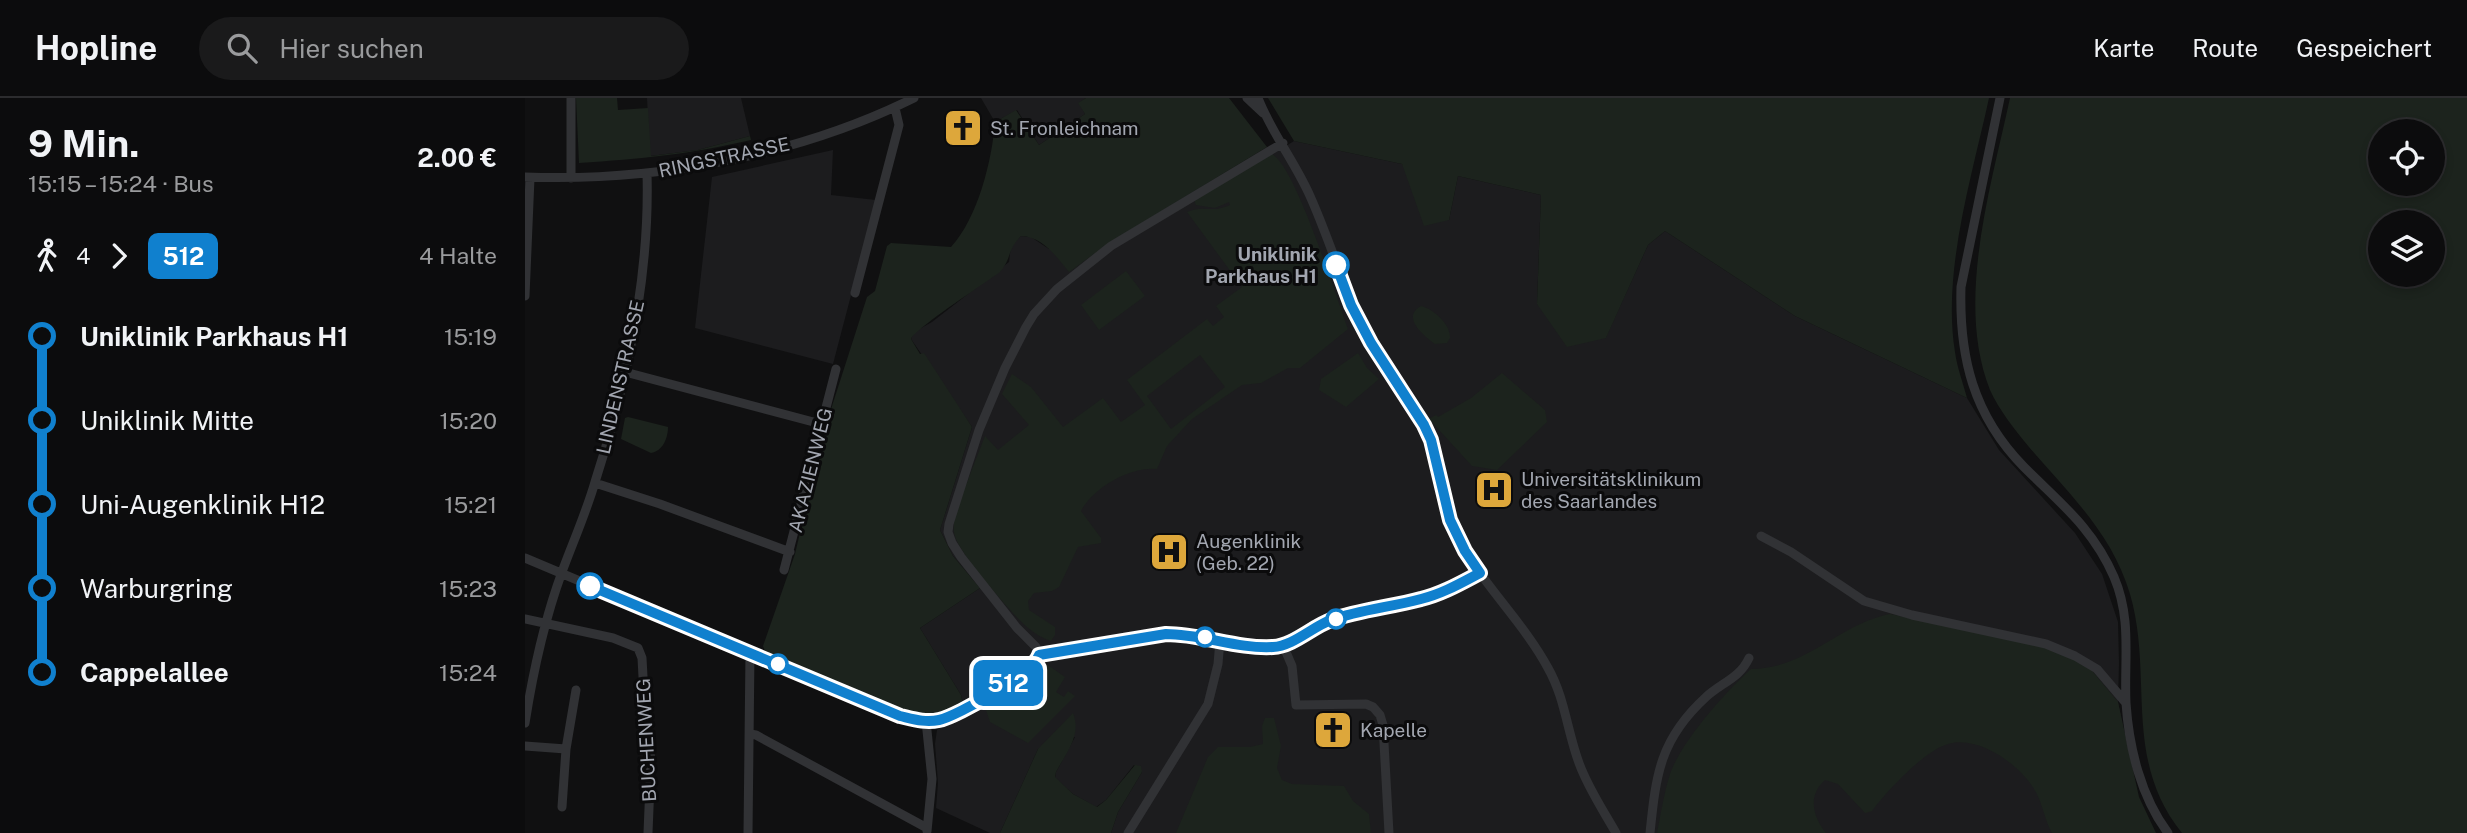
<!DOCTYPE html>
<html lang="de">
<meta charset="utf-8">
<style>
:root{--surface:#0c0c0d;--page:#1a1a1b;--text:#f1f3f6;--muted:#9a9b9d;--line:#2c2c2e}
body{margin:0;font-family:"Public Sans",sans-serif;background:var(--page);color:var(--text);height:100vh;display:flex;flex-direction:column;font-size:26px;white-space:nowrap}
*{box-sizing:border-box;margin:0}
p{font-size:23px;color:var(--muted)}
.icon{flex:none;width:38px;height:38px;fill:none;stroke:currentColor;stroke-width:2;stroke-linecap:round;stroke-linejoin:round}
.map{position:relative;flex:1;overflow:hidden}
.sheet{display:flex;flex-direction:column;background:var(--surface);width:525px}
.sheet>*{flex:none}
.badge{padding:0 14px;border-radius:10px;font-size:24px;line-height:46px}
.buttons{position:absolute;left:1843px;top:21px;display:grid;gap:14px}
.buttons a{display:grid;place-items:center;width:77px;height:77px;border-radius:50%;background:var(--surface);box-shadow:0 4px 10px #0003,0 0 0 2px var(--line);font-size:35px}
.map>.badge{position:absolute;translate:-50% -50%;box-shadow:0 0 0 4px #fff}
.legs{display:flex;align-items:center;gap:10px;height:77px;padding:0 28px;font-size:23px}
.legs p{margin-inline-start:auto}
.headline{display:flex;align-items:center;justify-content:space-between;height:119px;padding:0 28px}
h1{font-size:38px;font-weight:700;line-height:52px}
ul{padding:0 28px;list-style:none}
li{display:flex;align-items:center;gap:24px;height:84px;font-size:26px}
li i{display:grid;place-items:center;width:10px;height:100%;margin:0 9px;background:currentColor}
li i::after{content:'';width:18px;height:18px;margin:-9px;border:5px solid;border-radius:50%;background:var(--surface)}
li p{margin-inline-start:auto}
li:first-child i{background:linear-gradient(#0000 50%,currentColor 0)}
li:last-child i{background:linear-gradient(currentColor 50%,#0000 0)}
header{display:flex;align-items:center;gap:42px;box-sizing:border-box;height:98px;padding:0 35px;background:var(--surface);border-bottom:2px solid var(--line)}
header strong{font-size:33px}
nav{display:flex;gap:38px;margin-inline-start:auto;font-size:24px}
.search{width:490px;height:63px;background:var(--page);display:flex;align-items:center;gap:18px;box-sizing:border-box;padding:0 24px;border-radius:38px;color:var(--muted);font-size:26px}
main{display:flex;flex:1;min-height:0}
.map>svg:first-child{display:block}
.built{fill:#1c1c1e}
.green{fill:#1c231d;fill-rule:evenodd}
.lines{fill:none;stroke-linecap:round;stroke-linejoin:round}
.minor{stroke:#313235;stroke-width:9}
.line-1-casing{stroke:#fff;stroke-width:16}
.line-1{stroke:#1080ce;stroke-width:10}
.stop-1-dot{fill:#fff;stroke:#1080ce;stroke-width:3.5}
.labels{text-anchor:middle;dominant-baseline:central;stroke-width:6;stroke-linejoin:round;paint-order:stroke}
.poi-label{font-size:19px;fill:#a2a6b0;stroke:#0b0b0c;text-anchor:start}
.street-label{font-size:19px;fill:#a2a6b0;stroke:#0b0b0c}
.stop-label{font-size:19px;font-weight:bold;fill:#a2a6b0;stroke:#0b0b0c;text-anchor:end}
</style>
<header>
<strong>Hopline</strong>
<div class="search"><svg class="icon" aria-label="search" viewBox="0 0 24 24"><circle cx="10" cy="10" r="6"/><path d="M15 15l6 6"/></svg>Hier suchen</div>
<nav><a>Karte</a><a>Route</a><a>Gespeichert</a></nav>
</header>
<main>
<section class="sheet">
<div class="headline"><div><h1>9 Min.</h1><p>15:15 – 15:24 · Bus</p></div><b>2.00 €</b></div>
<div class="legs"><svg class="icon" aria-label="walk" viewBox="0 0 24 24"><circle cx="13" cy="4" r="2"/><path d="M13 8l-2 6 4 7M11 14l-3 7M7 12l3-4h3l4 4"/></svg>4<svg class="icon" aria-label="forward" viewBox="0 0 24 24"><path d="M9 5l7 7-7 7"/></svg><b class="badge" style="background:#1080ce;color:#fff">512</b><p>4 Halte</p></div>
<ul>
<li><i style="color:#1080ce"></i><b>Uniklinik Parkhaus H1</b><p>15:19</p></li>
<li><i style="color:#1080ce"></i><span>Uniklinik Mitte</span><p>15:20</p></li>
<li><i style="color:#1080ce"></i><span>Uni-Augenklinik H12</span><p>15:21</p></li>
<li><i style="color:#1080ce"></i><span>Warburgring</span><p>15:23</p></li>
<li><i style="color:#1080ce"></i><b>Cappelallee</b><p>15:24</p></li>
</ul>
</section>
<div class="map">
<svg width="1942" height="735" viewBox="0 0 1942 735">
<rect width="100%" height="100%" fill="#101011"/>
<path class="built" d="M122,0H216L225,38L173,52L125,58Z
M456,0H561L554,5L560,16L514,47L492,12L470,24Z
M769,43L877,66L924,122L933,78L1016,97L1012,206L1081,239L1123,147L1140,133L1270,218L1442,300L1474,352L1550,435L1577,476L1593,524L1594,565L1593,604L1608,680L1554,735H586L593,714L617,674L609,667L581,702L571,709L548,696L530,680L531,674L550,639L513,651L475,735H465L411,710L413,685L410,646L412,632L420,626L417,615L438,606L436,597L395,530L455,490L428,458L415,432L447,329L386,241L389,234L407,224L484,164L486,147L496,138L506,139L524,151L584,145L742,49L748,56Z
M308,52L306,97L351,102L308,266L170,230L187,79Z"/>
<path class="green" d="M51,0H92L93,12L123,10L126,58L173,52L225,38L226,42C166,56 115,61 54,65Z
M561,0H704L742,49L584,145L544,174C531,158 518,139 496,138C482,152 487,160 475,174C460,185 391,230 386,241L395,256L399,255L447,329L415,432L428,458L455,490L395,530L436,597L438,606C413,617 406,618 379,611L240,553L238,548L270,456L299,333L342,199L350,193L362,148L366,145L426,149C453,120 467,62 470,24L491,12L514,47L560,16L553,5Z
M743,0H1464C1447,79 1417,173 1430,254C1432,269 1438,285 1442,300L1270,218L1140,133L1123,147L1081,240L1042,249L1012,206L1016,97L933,78L924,122L899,128L877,66L769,43Z
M1485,0H1942V735H1657C1597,661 1629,579 1605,496C1587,435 1544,396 1504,349C1490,332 1474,312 1465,292C1430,204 1466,89 1485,0ZM1855,33H1908V86H1855ZM1855,124H1908V177H1855Z
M747,56C771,69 811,199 823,231L775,270H763L736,285L717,287L667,321L642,348L632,371C605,369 569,389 556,413L576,440V445L553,449L534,489L527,493L509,495L503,503L504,512L530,529V537L526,543C517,540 509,535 502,529C487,516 434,455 430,438C427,429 430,419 432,410L460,338L473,352L504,327L477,296L487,276L506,289L538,329L578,300L596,324L620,307L602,282L682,221L688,228L699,219L691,208L717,189L662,114C679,106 685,116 705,107L704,104L690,110L671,107L669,102ZM675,257L700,289L646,331L622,298Z
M601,173L620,198L574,232L556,207Z
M896,208C909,211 926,227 925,240L922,245L910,246C898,237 876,219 896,208Z
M833,255L842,270L854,281L821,309L794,292L796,281Z
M977,275L1020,312L1022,324L972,372L947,368L904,321L911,317L913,319L946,300Z
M103,319L143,329C143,340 138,353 126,355L96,341L100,320Z
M1365,516L1521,549L1563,568L1593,604L1614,699L1631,735H1527C1519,721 1518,705 1509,691C1494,666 1453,637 1423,646C1400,652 1361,694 1347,713L1340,715L1313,686L1300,682C1282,698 1288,718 1301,735H1132C1136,715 1139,695 1145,676C1156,644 1201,593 1226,571C1281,571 1314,526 1365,516Z
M517,563L540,579L531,594L539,599L543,593L550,598L503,645L465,624L461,612Z
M548,615C557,637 541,655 531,674L530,679L548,696L572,709L581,702L610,667L616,668L617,674L593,714L586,735H475L513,651Z
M740,620H749L756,648L752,670L757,682L767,686L819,688L828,703L844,716L846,735H651L683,659L693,649H725L738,646L737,628Z"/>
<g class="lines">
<path class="minor" d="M46,0V80
M722,0L738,15
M733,0C746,34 770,64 785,98C807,147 820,197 846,244C862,274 886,298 900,329C915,361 913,399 928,430C952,482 996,520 1023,570C1040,600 1042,633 1054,665C1063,690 1078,712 1091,735
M1475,0L1436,189C1434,259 1448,317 1499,369C1535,405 1568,430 1589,479C1607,521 1599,561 1601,605C1604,650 1616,699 1643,735
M0,79C130,84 272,58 389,0
M330,195L374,27L370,10
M0,198L5,80
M100,274L296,326
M70,385L135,406L265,454
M1236,438L1266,454L1339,503L1387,517L1521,546L1550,558L1572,571L1601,605
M0,460L375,618C388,621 400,625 413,622C433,619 504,577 514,560L511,549L492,530L436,459L427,445L423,434L424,426L454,332L480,270L501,229L509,216L532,191L586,148L758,45
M259,472L311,271
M0,521L88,540L113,550L117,560L121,635L126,661L123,735
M758,547L767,568L771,607L841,606L848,609L855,617L858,627L864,735
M514,557L641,536C677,536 712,551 748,549C768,548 787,529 806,522C835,512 866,509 896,501C917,496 936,485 955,475
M401,623L407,681L402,733
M0,625C8,574 19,523 37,474C48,444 61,415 70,384C102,285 125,179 122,75
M225,636L231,637L402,730
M0,648L41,651
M37,709L41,651L51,592
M223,735L225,554
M603,735L683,606L693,566L695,542
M1125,735C1131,676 1135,641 1181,599C1196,585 1215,580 1224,560"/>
</g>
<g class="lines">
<defs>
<path id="line-1" d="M65,488L375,618C388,621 400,625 414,622C433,618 509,574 514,557L641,536C677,536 712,551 748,549C768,548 787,529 806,522C835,512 866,509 896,501C917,496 936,485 955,475L940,453L925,422L906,342L899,327L846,245L826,207L811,167"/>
</defs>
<use href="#line-1" class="line-1-casing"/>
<use href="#line-1" class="line-1"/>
</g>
<defs>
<symbol id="church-square" viewBox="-11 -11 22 22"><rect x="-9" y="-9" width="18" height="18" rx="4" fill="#dda73b" stroke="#0b0b0c"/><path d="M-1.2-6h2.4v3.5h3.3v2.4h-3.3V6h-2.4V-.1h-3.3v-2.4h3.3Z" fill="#111"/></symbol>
<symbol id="hospital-square" viewBox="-11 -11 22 22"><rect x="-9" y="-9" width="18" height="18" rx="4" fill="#dda73b" stroke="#0b0b0c"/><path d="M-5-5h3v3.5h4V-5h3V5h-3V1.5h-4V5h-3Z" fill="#111"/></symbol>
</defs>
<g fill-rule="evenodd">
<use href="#church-square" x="416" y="8" width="44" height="44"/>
<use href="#hospital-square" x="947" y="370" width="44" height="44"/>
<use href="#hospital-square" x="622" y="432" width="44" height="44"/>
<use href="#church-square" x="786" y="610" width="44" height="44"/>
</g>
<g class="stop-1-dot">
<circle cx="811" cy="167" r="12"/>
<circle cx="65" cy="488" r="12"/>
<circle cx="811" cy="521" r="9"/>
<circle cx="680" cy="539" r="9"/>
<circle cx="253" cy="566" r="9"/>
</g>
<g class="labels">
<g class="poi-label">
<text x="465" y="30">St. Fronleichnam</text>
<text x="996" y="381">Universitätsklinikum<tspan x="996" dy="22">des Saarlandes</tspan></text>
<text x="671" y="443">Augenklinik<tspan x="671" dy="22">(Geb. 22)</tspan></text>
<text x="835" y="632">Kapelle</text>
</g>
<g class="street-label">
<text transform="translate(199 59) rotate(-12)">RINGSTRASSE</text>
<text transform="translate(95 279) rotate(-77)">LINDENSTRASSE</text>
<text transform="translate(285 372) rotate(-76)">AKAZIENWEG</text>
<text transform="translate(121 642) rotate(-93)">BUCHENWEG</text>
</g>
<g class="stop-label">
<text x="792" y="156">Uniklinik<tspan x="792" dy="22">Parkhaus H1</tspan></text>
</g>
</g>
</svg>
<div class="buttons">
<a><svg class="icon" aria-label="locate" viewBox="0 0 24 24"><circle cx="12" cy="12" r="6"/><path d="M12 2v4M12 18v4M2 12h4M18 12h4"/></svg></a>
<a><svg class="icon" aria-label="layers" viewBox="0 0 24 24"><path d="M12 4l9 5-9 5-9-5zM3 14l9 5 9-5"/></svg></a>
</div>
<b class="badge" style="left:483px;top:585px;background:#1080ce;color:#fff">512</b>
</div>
</main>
